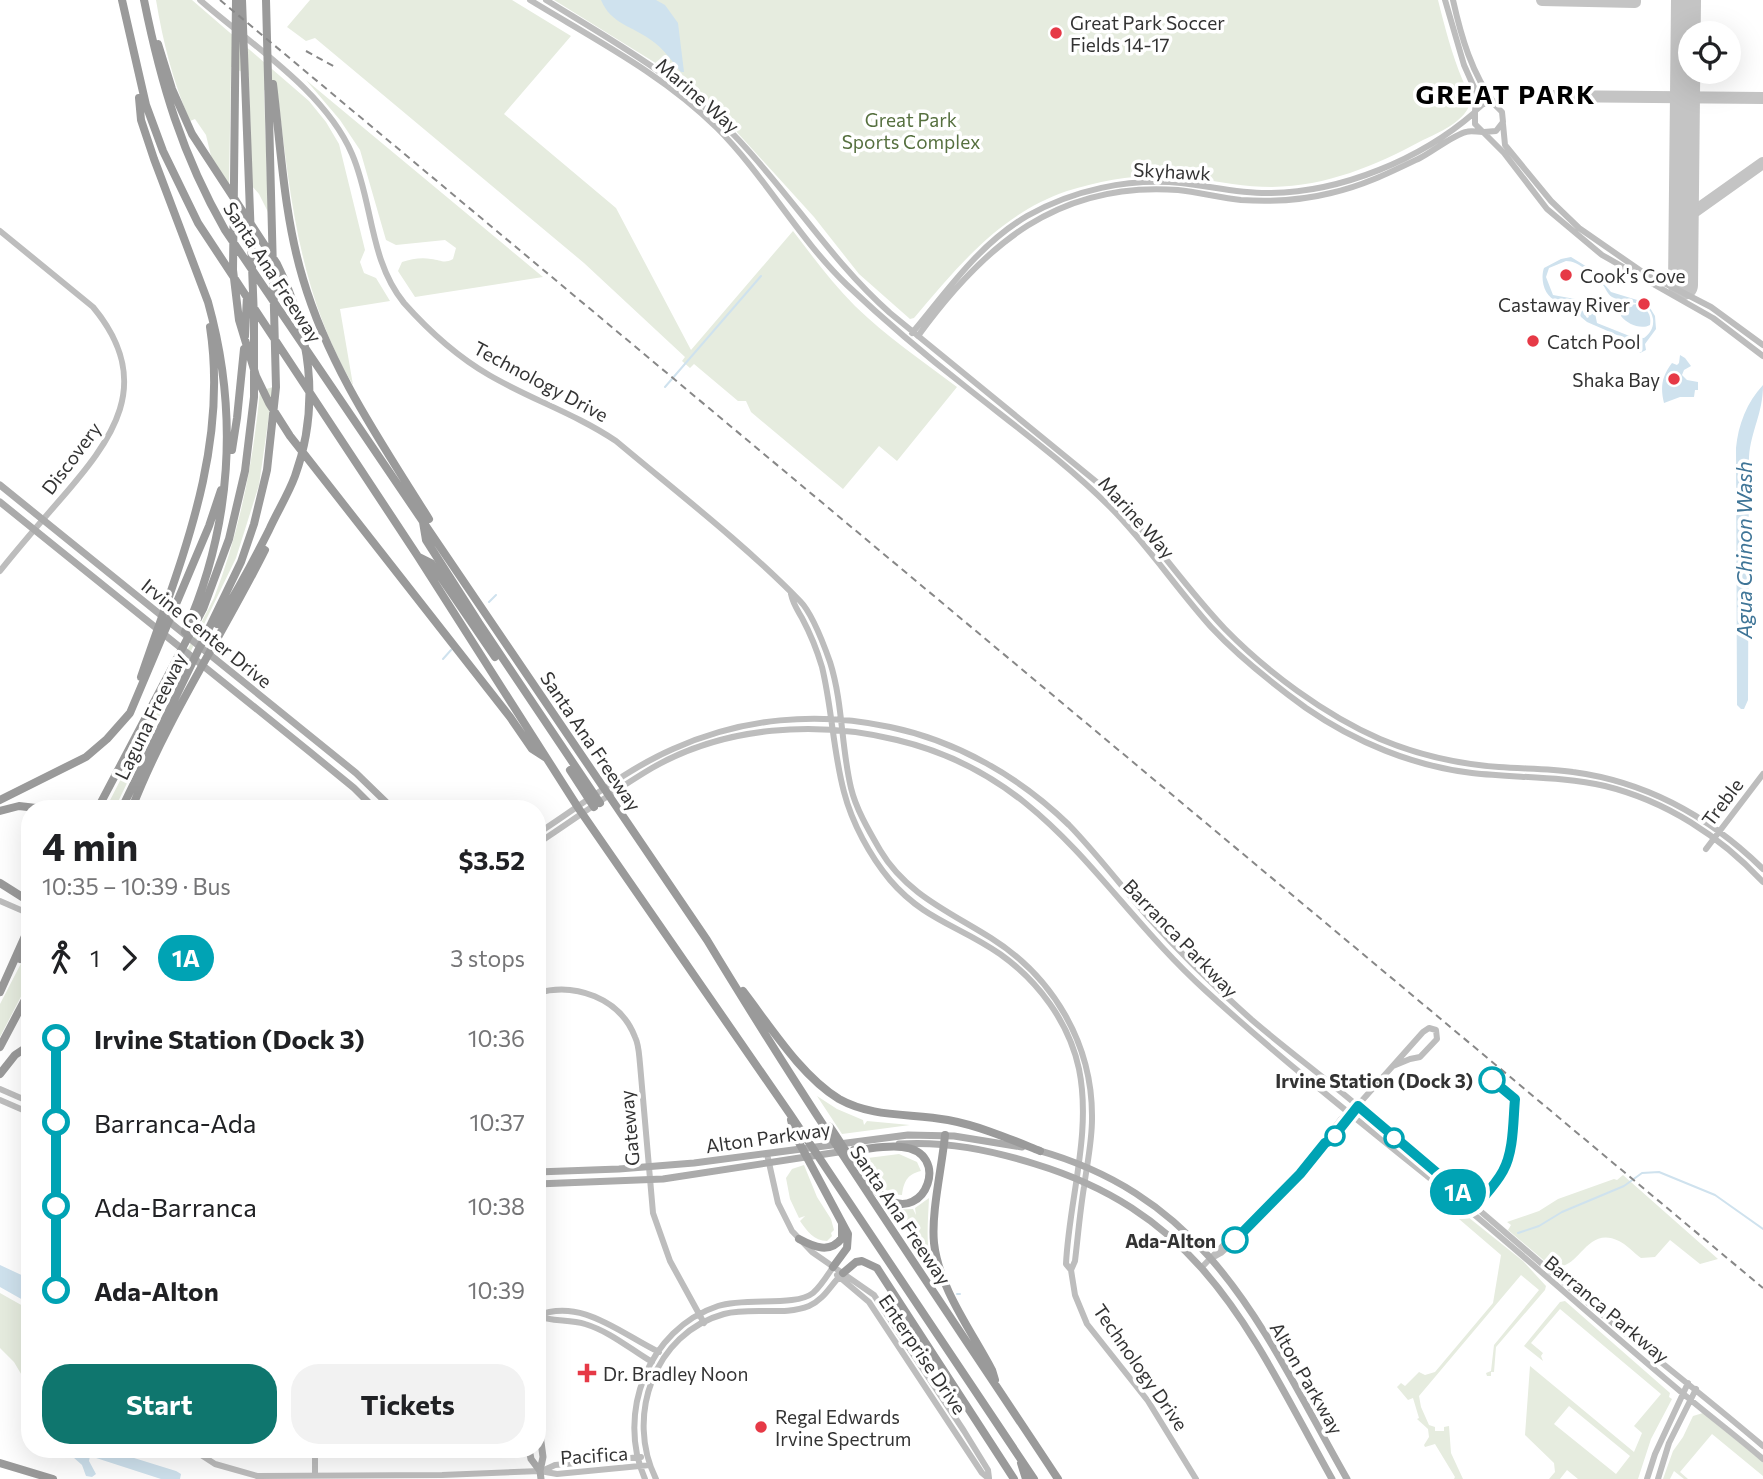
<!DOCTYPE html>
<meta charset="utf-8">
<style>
:root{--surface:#fff;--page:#f2f2f2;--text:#202124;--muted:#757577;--accent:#0f766e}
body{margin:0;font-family:Commissioner,sans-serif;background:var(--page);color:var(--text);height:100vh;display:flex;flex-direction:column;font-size:26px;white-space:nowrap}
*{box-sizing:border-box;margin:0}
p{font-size:23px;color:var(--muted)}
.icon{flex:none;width:38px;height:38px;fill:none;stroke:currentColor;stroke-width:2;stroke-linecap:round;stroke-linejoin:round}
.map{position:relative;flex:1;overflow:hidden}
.side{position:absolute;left:21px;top:800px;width:525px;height:658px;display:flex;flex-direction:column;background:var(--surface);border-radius:28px;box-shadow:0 7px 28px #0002}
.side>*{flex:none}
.badge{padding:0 14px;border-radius:23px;font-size:24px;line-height:46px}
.tools{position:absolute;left:1678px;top:21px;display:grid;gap:14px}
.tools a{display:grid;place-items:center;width:63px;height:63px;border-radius:50%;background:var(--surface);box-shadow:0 7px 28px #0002;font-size:35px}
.map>.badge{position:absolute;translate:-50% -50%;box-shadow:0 0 0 4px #fff}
.legs{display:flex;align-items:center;gap:10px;height:77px;padding:0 21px;font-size:23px}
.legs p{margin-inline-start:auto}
.headline{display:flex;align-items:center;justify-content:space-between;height:119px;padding:0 21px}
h1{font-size:38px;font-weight:700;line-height:52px}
.primary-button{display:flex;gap:14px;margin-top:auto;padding:14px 21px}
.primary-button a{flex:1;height:80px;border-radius:28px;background:var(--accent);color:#fff;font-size:28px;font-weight:700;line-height:80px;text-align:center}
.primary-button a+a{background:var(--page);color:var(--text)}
ul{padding:0 21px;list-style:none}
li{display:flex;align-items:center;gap:24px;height:84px;font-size:26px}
li i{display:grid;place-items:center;width:10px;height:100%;margin:0 9px;background:currentColor}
li i::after{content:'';width:18px;height:18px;margin:-9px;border:5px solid;border-radius:50%;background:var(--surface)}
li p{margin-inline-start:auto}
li:first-child i{background:linear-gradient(#0000 50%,currentColor 0)}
li:last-child i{background:linear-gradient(currentColor 50%,#0000 0)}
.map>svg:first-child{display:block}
.green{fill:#e6ecdf;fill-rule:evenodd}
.water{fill:#cfe2ee;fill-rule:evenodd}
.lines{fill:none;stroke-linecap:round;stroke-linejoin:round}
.stream{stroke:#cfe2ee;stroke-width:2}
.taxiway{stroke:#c4c4c4;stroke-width:12}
.runway{stroke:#c4c4c4;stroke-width:30}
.secondary{stroke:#bdbdbd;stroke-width:6}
.primary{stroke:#ababab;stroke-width:7}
.highway{stroke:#9a9a9a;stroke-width:8}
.rail{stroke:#888;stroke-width:2;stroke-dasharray:7 5;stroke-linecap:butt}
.line-1-casing{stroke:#fff;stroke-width:16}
.line-1{stroke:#00a3b4;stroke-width:10}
.poi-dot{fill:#e63946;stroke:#fff;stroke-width:2.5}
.stop-1-dot{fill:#fff;stroke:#00a3b4;stroke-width:3.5}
.labels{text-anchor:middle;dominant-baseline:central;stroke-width:7;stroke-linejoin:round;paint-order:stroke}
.poi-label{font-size:19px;fill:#333;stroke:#fff;text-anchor:start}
.street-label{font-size:19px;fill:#333;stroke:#fff}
.park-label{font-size:19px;fill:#56703f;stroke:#fff}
.stop-label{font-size:19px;font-weight:bold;fill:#333;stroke:#fff;text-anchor:end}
.water-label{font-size:21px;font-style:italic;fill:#3f7597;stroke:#fff}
.district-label{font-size:26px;font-weight:bold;letter-spacing:2px;fill:#000;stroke:#fff}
</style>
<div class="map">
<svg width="1763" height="1479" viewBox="0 0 1763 1479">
<rect width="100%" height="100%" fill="#fff"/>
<path class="green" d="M156,0H192L309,101L326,122L339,144L365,250L360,262L364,273L376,278L390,301L340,309L353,385C300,295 290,197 278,96L264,90L268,212L259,194L252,186L249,75L231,67L229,184L211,156L206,135L195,119L190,121C173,82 163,42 156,0Z
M310,0H512L571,36L504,114L616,208L691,350L793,231C813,257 832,283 855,306C886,336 922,361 957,387L897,461L879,446L843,489L751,412L746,401H738L694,364L690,368L682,361L685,357L584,263L315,38L306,41L287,27Z
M554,0H1438C1445,28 1452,55 1463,81C1467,89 1473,97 1469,106C1463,122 1438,133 1423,140C1375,166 1327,186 1272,187C1245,187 1220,182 1193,178C1151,172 1108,178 1067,191C1000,214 958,266 914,318L910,319L859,274L814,217L725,119L662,67Z
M306,80L543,277L415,297L398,271L402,262C412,259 421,257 431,259C441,260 444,264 453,259L456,248L445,240L396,245L386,240L360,150L340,120Z
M273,387L259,485L236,558L115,808H106L214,598C240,530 253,463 260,391Z
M30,946V979L0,1037V1004Z
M817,1096L837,1109L863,1120L864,1125L867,1121L910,1125L842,1134Z
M899,1154L917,1162L921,1171C909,1174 904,1179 902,1195C882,1195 870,1173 860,1159Z
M804,1165L817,1197L831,1219L834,1230L831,1233L832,1236L827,1241C814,1241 807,1231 800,1221L805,1216L799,1218L790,1199L786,1178L792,1169Z
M1623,1175L1718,1259L1700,1264L1670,1240L1655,1257L1641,1258C1634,1253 1626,1244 1619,1241C1586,1225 1580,1270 1556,1266L1554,1269L1508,1230L1511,1225L1507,1222L1539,1211L1558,1199L1614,1179L1617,1180Z
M929,1198C928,1224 925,1246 933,1271L932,1272L924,1257L891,1210L913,1209L916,1215L915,1208Z
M1463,1213L1523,1261L1546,1286L1545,1290L1496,1347L1494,1372H1491V1376H1487L1486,1373L1491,1371L1494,1345L1539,1290L1521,1275L1419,1396L1421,1407L1429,1425L1435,1427V1431H1444V1427L1449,1426L1451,1453L1463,1479H1454L1455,1477L1435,1444L1425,1447L1424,1445L1429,1437L1428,1429L1417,1419L1419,1418L1413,1398L1408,1400L1397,1387L1401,1383L1405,1386L1419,1372L1425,1375L1435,1372L1493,1303L1501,1255L1459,1219Z
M0,1293L23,1306L30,1313V1389L14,1362L0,1348Z
M1565,1301L1670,1393L1669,1397L1672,1399L1651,1439L1638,1479H1578L1567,1470L1560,1479H1549L1555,1472L1554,1463L1525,1435L1530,1366L1634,1452L1642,1433L1634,1426L1661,1394L1560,1309L1531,1343L1543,1353L1541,1356L1543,1361L1524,1346L1560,1302ZM1569,1406L1630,1456L1616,1474L1554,1424Z
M1703,1413L1763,1462V1476L1712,1434L1680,1472L1688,1479H1684L1674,1471L1670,1479H1663L1673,1451L1683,1437L1693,1416Z"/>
<path class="water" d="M601,0H656L665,5L678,23L684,72H681C672,61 663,48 651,40C632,26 611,24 601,0Z
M1571,257L1592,270L1611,292L1647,303L1655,316L1656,329L1645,344L1646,350L1640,353L1633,342L1587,322L1581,317L1575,303C1569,302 1563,303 1558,301C1544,298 1540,279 1544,268L1561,259ZM1566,261C1579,261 1593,275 1602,284C1606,288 1607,294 1612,297C1626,305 1650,298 1653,319C1654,328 1650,333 1644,338L1632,337L1597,323L1595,313H1587L1589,317L1587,318L1575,299L1553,295L1546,277L1549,268Z
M1636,304C1646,308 1652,313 1650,325C1641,330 1627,324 1621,316L1623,307Z
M1680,355L1685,358L1691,366L1684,370L1682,375L1687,380L1698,382V390H1695L1694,397H1680L1664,403C1660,387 1662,376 1672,363L1677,365L1679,363Z
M1763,385C1763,414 1751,430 1749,457L1748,700L1744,709H1741L1737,705L1736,448C1738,425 1747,402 1763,385Z
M0,1265L30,1279V1306L23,1300L0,1287Z
M64,1449H105L176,1471L181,1474L180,1479H161L90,1456L89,1461L96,1474L92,1477L86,1476L82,1465Z"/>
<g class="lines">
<path class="stream" d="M665,387L761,276
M489,602L496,595
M443,659L451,650
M1518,1233L1539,1226L1562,1212L1624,1186L1642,1173L1659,1172L1715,1195L1763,1229
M957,1294H960"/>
<path class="taxiway" d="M1542,0L1635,2V0
M1544,96L1763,98
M1684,219L1763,163"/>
<path class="runway" d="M1683,285L1686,0"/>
<path class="secondary" d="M200,0C250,44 325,91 352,154C373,202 369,260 404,303C428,330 458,357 489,375C530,399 576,414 616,441C678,493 743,543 800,601C812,613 824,645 830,662C843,703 841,746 851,788C856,809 869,831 880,850C906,894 950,912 991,938C1053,977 1093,1044 1092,1119C1092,1142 1087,1164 1084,1187C1080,1211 1078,1236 1075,1261L1071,1270
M530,0C594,39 664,75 717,128C765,176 798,238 847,285C885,321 925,355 966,387C1015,426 1066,463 1110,507C1147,544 1176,588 1211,627C1239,657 1273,684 1306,708C1355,742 1413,766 1472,773C1516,778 1561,776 1605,786C1666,801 1720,836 1763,882
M546,0C611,40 678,77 732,133C788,190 830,260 890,313L1104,488C1148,531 1182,584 1225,629C1267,672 1325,715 1380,739C1418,755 1458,764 1499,767C1523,769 1548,768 1573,772C1647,782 1710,817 1763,869
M1445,0L1464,65L1477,94L1475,111
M1453,0C1461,36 1472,75 1495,104
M1503,124L1505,145L1551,201L1579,228L1641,271L1711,307L1763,345
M1484,132L1496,131L1503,122L1502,112L1494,104H1483L1475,111V124L1504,153L1547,209L1602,255L1713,318L1763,356
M0,231L93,307C156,383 113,439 59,501C39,524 19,547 0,571
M912,333C948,290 978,245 1027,216C1073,190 1128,178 1181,183C1211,186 1240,194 1271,193C1342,192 1421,159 1474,113
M918,336C984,245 1058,181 1178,190C1199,192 1220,198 1241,200C1270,202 1303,200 1331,193C1363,186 1391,172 1420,158C1432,152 1455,134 1466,132C1471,130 1477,132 1482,132
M791,594C793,604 797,609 802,618C810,633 817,650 822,667C832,708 833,751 844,792C852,823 870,856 890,880C924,920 960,926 1000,954C1038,981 1069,1022 1079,1069C1092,1133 1069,1200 1066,1264L1071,1270L1075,1295L1087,1324L1148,1401L1196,1479
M537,834C582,805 625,770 673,749C742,718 817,711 890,727C957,741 1020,777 1069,825C1097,854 1122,887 1149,918C1181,954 1216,988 1252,1020C1287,1050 1324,1077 1359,1107C1425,1163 1490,1220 1556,1276C1624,1334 1695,1388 1763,1446
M537,844C575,819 613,791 652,768C725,726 817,720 897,740C1049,776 1100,895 1206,991C1285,1063 1370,1130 1453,1197C1528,1259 1600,1324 1674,1386C1703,1411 1734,1434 1763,1459
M1706,849L1763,774
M0,901L30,914
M537,993C575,982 620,998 635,1037C639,1045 639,1055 640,1064L653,1213L670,1261L704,1323
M0,1089L30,1102
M0,1100L30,1113
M1325,1143L1331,1140L1350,1114L1423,1032L1429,1028L1436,1030L1437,1039L1420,1057L1410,1059L1393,1066
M767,1154L778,1203L792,1231L812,1252L874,1295L964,1431L988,1470L989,1478
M1474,1208L1502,1173L1507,1162
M1212,1258L1221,1253L1243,1233L1300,1174L1341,1119L1349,1115
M1202,1267L1239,1229L1247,1227
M837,1275L869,1302L982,1473L988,1478
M537,1316C581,1297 621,1334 659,1352
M537,1316C552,1322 570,1319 585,1324C611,1332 630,1349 652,1362
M192,1449L215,1464L257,1476L442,1475L540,1471L557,1474L650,1465
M315,1449V1474
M542,1471L555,1465L641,1457
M645,1479C616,1414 648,1329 718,1306C746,1297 795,1307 813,1293C821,1286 827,1276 833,1267
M656,1479C625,1417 654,1333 724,1314C751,1307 785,1316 809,1306C825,1299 831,1284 843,1273
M1647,1479L1655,1454L1688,1383
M1658,1479L1669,1443L1696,1389"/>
<path class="primary" d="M0,485L356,773L392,808
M0,502L310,752L354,788L374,808
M899,1144C946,1141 990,1150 1035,1164C1206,1216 1252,1336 1332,1479
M1037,1150C1213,1199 1264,1333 1347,1479
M537,1172L619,1169L694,1163L908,1135L954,1136L1022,1147
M537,1184L663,1179L845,1151
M537,1412L543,1457L540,1471L541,1479
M529,1449L531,1459L540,1471"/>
<path class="highway" d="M122,0L146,105L163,151L198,223L417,555L579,809L790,1114L1034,1479
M144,0C161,84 182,155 225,230L707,940C818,1124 940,1300 1058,1479
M236,0L233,270L239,320L256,376L269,403L290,436L510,717L532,749L546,758
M158,44L172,89L192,134L277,264C310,331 321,404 295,476C288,495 277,512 269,530C253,562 236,593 217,624
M273,84C281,149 284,216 303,279C329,367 381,442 429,519
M139,98L141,120L154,159L208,302C239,413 232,527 185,632
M245,336L247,296
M232,450L237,418L244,349
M423,522L426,540L479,623L600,803
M419,557L431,563L495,657
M141,677C180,562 229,451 210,327
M570,770L594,807
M0,800L86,757L107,739L130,713L209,526L221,490
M98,808L203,609L229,539L245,471L254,397V319L242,0
M122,808L241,562L254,524L267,470L276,387L266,0
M132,808C167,718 222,636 265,550
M0,811L19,806L36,808
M0,883L27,900
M20,959L30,940
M743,991C770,1026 801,1076 839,1099C873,1118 911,1113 948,1120C980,1126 1010,1139 1040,1151
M0,992L30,925
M0,1047L30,990
M0,1074L15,1055L30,1045
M791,1120L795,1135L848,1234L847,1248L833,1267
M830,1127C845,1148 865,1186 887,1199C925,1223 952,1152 902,1147C887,1145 869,1149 854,1150
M945,1135C942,1167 931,1213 934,1243C939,1288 971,1330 992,1370L995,1380
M799,1239C814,1247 830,1254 842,1238V1224
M843,1273L856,1262L862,1261L877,1268L1014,1479
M0,1463L53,1479
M1021,1463L1026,1479"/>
<path class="rail" d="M220,0L1763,1288
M306,51L335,67"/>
</g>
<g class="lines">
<defs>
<path id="line-1" d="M1235,1240L1300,1174L1325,1143L1331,1140L1358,1106L1476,1206C1485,1195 1496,1184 1503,1171C1514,1151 1513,1121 1515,1099L1492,1080"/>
</defs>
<use href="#line-1" class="line-1-casing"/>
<use href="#line-1" class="line-1"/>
</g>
<g class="poi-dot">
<circle cx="1056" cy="33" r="7"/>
<circle cx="1566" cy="275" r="7"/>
<circle cx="1644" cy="304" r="7"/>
<circle cx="1533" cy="341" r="7"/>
<circle cx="1674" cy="379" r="7"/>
<path d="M583.5 1362.5h7v7h7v7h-7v7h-7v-7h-7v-7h7z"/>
<circle cx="761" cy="1427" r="7"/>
</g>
<g class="stop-1-dot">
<circle cx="1492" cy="1080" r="12"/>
<circle cx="1335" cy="1136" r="9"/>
<circle cx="1394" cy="1138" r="9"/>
<circle cx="1235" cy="1240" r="12"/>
</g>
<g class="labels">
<g class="poi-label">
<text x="1070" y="22">Great Park Soccer<tspan x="1070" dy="22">Fields 14-17</tspan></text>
<text x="1580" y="275">Cook's Cove</text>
<text x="1630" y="304" text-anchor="end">Castaway River</text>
<text x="1547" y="341">Catch Pool</text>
<text x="1660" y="379" text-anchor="end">Shaka Bay</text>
<text x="603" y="1373">Dr. Bradley Noon</text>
<text x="775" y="1416">Regal Edwards<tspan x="775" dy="22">Irvine Spectrum</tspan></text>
</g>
<g class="street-label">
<text transform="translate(698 95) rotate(41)">Marine Way</text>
<text transform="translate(1172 171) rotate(3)">Skyhawk</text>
<text transform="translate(273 272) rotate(57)">Santa Ana Freeway</text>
<text transform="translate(541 381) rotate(28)">Technology Drive</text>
<text transform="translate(71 458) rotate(-53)">Discovery</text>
<text transform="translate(1137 517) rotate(48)">Marine Way</text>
<text transform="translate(207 633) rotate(39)">Irvine Center Drive</text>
<text transform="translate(150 716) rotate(-64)">Laguna Freeway</text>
<text transform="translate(591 741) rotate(56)">Santa Ana Freeway</text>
<text transform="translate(1722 802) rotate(-53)">Treble</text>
<text transform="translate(1181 938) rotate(46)">Barranca Parkway</text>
<text transform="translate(629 1128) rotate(-95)">Gateway</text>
<text transform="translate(768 1137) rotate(-8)">Alton Parkway</text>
<text transform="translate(901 1215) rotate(56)">Santa Ana Freeway</text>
<text transform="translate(1607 1309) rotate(40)">Barranca Parkway</text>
<text transform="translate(923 1354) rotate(56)">Enterprise Drive</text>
<text transform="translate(1141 1367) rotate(55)">Technology Drive</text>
<text transform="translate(1307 1378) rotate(60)">Alton Parkway</text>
<text transform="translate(594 1455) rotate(-4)">Pacifica</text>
</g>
<g class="park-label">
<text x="911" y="119">Great Park<tspan x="911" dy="22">Sports Complex</tspan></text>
</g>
<g class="stop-label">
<text x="1473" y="1080">Irvine Station (Dock 3)</text>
<text x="1216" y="1240">Ada-Alton</text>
</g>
<g class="water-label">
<text transform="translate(1743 550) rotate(-90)">Agua Chinon Wash</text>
</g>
<g class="district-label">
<text x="1506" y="93">GREAT PARK</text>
</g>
</g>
</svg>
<div class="tools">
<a><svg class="icon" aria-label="locate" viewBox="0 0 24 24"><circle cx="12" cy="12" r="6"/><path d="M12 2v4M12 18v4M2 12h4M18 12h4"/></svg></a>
</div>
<b class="badge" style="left:1458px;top:1192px;background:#00a3b4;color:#fff">1A</b>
<section class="side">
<div class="headline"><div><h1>4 min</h1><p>10:35 – 10:39 · Bus</p></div><b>$3.52</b></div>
<div class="legs"><svg class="icon" aria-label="walk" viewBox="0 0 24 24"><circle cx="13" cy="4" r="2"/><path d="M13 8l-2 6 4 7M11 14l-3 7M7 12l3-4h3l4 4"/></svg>1<svg class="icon" aria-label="forward" viewBox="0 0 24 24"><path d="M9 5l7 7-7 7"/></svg><b class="badge" style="background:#00a3b4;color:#fff">1A</b><p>3 stops</p></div>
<ul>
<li><i style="color:#00a3b4"></i><b>Irvine Station (Dock 3)</b><p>10:36</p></li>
<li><i style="color:#00a3b4"></i><span>Barranca-Ada</span><p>10:37</p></li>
<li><i style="color:#00a3b4"></i><span>Ada-Barranca</span><p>10:38</p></li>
<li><i style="color:#00a3b4"></i><b>Ada-Alton</b><p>10:39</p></li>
</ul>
<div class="primary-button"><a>Start</a><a>Tickets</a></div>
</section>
</div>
